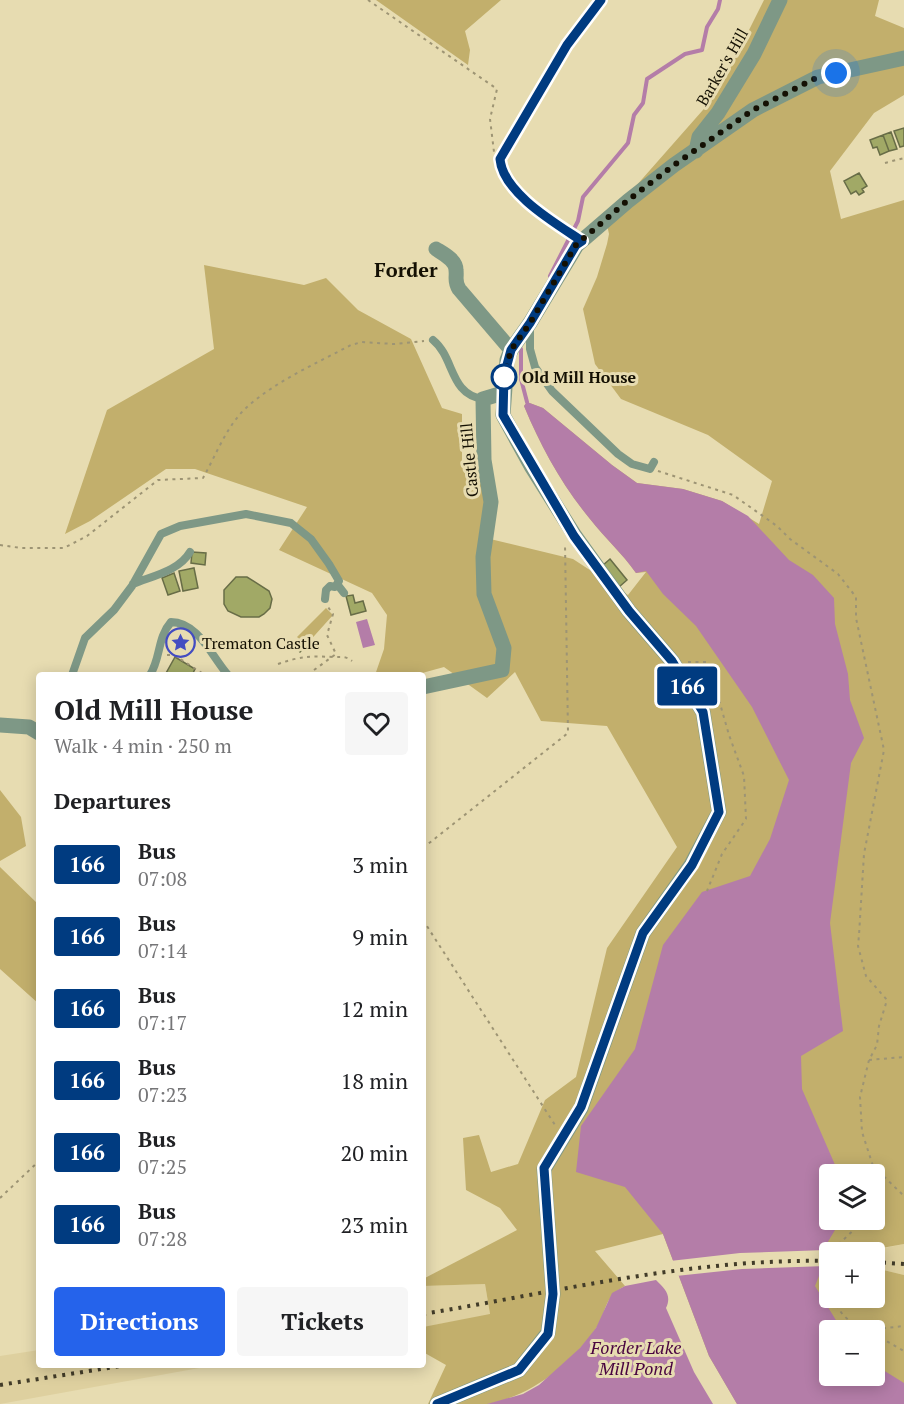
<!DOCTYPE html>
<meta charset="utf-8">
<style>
:root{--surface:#fff;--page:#f6f6f6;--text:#202124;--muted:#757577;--accent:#2563eb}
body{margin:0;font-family:"PT Serif",serif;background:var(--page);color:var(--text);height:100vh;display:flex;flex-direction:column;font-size:22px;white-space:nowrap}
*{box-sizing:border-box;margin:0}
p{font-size:20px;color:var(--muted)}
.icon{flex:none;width:33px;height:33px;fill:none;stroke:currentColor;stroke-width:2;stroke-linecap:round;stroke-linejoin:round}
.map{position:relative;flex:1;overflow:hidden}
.panel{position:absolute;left:36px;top:672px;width:390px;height:696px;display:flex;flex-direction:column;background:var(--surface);border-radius:6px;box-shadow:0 3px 15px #0003}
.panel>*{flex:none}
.badge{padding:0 12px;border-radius:4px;font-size:21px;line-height:39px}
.controls{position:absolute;left:819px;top:1164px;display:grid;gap:12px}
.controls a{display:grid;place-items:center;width:66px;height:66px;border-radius:6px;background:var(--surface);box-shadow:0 3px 15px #0003;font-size:30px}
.you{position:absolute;width:30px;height:30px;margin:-15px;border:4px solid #fff;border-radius:50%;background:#1a73e8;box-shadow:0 0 0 9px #1a73e833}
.map>.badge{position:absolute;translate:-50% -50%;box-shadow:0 0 0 3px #fff}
h2{padding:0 18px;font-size:22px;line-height:54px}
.round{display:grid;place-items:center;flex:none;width:63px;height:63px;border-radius:6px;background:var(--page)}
.overview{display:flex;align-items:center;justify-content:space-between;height:102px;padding:0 18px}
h1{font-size:28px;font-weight:700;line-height:45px}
.action{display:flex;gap:12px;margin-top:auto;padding:12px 18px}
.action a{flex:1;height:69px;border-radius:6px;background:var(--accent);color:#fff;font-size:24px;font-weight:700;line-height:69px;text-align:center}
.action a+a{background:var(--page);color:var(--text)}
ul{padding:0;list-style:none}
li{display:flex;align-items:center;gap:18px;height:72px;padding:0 18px}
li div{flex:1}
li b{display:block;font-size:22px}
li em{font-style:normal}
li .badge{min-width:66px;font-weight:700;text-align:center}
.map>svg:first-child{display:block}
.built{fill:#ded09f}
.green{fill:#c2af6c;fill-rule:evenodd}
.water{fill:#b47da8}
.pier{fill:#e7dcb1}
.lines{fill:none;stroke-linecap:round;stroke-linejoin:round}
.stream{stroke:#b47da8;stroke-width:4}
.building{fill:#a1a966;stroke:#686d47;stroke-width:1.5}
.path{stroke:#9d9474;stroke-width:2;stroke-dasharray:3 4.5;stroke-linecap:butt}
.service{stroke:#7e9886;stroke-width:8}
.minor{stroke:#7e9886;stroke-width:15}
.rail{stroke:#423c29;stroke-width:4;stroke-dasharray:3 6;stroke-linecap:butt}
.line-casing{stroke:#fff;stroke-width:14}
.line{stroke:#003b80;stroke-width:9}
.walk{stroke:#141003;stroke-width:6;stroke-dasharray:0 10.8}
.stop-dot{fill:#fff;stroke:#003b80;stroke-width:3}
.labels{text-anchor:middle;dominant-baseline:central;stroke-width:6;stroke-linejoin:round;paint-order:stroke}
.street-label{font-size:16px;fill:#141003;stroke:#e7dcb1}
.stop-label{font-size:16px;font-weight:bold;fill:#141003;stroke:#e7dcb1;text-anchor:start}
.poi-label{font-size:16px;fill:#141003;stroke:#e7dcb1;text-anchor:start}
.water-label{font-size:18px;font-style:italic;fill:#490440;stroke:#e7dcb1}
.quarter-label{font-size:20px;font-weight:bold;fill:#141003;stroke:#e7dcb1}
</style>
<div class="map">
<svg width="904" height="1404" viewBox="0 0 904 1404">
<rect width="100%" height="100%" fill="#e7dcb1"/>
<path class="built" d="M904,1244V1275L875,1268L874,1252H865Z
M485,1284L490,1315L423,1327V1286Z
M39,1350V1365H216L0,1404V1356Z"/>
<path class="green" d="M376,0H501L465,31L470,50L468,65Z
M764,0H879L875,16L904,28V95L874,113L830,171L841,219L904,200V1244L865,1251L823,1250V1266H829L830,1298H874L875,1268L904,1275V1404H737L709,1356L663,1234L595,1251L625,1286C602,1298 608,1311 595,1330C570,1365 531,1396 488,1404C469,1404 447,1404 428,1404L446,1365L423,1352V1327L490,1314L485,1284L423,1286V1279L517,1230L500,1208L466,1190L463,1138L479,1135L491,1172L518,1164L545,1100L576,1077L607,948L677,847L607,726L541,721L515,672L487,698L444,667L415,675H375L384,649L387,615L372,593L279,550L307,507L195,469H166L90,521L65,534L107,410L214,349L204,265L304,285L326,278L358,310L411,339L442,408L462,414V461L482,462L486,538L573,559L628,595L646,572L636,573C622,553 605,538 590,519C562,485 541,447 524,406L527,402L543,408L612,465L637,483L683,489L722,501L759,524L772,481L708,435L621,399L595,364L583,309L597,277L607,244L609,234L606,220L717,94ZM830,1174H874V1220H830ZM830,1330H874V1376H830Z
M326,608L333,615L306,645L297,637Z
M0,790L21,817L26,846L0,861Z
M0,867L39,905V1004L0,969Z"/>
<path class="water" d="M527,402L543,408L612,465L637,483L683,489L722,501L748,516L789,560L813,575L834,598L835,624L848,674L850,700L864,738L851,763L830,923L843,1031L801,1056L802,1089L839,1174H830V1220H841L823,1250V1266L815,1286L842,1330H830V1376H874L875,1365L904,1383V1404H737L709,1356L663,1234L625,1187L576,1172L581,1126L635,1049L663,945L702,892L750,876L770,839L789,780L752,707L696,626L663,594L646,571L636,573C622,553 605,538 590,519C562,485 541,447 524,406Z
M367,619L375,645L363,648L356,622Z
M656,1280C665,1289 672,1295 666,1308L694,1372L713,1404H487L523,1394L539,1385L580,1348L596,1328L612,1293L625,1286Z"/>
<path class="pier" d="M826,1250V1266L742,1269L676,1276L670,1261L740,1253Z"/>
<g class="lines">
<path class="stream" d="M550,276L578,221L583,197L628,143L634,115L643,103L647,79L685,54L702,50L707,27L718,9L720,0
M521,349V379L527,402"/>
</g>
<path class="building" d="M904,128V146L900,147L894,131Z
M891,132L897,149L889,151L883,135Z
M883,135L889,151L880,155L877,147L873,148L870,140Z
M859,173L867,186L862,189L864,192L859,195L856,191L851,194L844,181Z
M192,552L206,553L205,565L191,563Z
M610,559L627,580L619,587L602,566Z
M194,568L198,588L183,591L179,571Z
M174,573L180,591L168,595L162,578Z
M236,577H247L269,591L272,599L270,608L264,614L259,617H241L228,611L224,604V590Z
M353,595L355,603L363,601L366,611L351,615L346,596Z
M299,639L306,645L300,652L293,646Z
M175,657L195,669L192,675H165Z"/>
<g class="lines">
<path class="path" d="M368,0L497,89L490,119L494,152
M885,163L904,158
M658,471L733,495L777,526L790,539L838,574L856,597V618L884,750L864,854L859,935L858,946L866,976L887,1000L879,1026L877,1045L869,1060L860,1097L862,1132L873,1166V1174
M0,545L21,548H64L87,536L158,480L203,478C216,455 227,425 247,407C276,381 317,363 351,345L362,342L394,344L424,341
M167,655H174L205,675
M688,662H708L729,735L744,776L746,819L722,854L707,891
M278,664C301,656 311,656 334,657C342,657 346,656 352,661
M314,670L336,654L327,635L333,614L328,607
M423,848L568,733L565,544
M423,920L555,1125
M869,1060L904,1057
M873,1166L904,1196
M0,1198L39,1161
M837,1252L840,1243L864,1220
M830,1276C824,1266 826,1251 833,1242
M834,1298C840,1317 852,1324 869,1330
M868,1330L904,1326
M874,1334L904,1351"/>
<path class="service" d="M582,241C555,224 503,192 500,159L567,45L601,0
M530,327V349L535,367L552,391L618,454L632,464L650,469L654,462
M433,340C455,358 449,394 483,399
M133,584C152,576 179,571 190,552
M337,584L344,593
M72,675L85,638L114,610L132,586L161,534L180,526L246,514L291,523L311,539L329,564L339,581L335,587L330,586L326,590L325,599
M150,675C161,658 157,638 171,622C198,622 212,657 228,675"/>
<path class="minor" d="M696,151L699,137L718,113L754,54L780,0
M436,249C444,254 456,260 456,270C457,278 454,281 459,289L511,350
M423,687L502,670L504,648L484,594L483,557L491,502L484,460L483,399L503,393
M0,725L29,727L39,733
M437,1404L519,1370L548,1333L553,1294L544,1169L581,1108L643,933L691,865L719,812L703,712L672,661L629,611L575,536L531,466L503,415L507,360L511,350L530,323L577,245L628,201L674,165L753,110L818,77L904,58"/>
<path class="rail" d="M874,1262L904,1264
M423,1314C557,1292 692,1258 830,1261
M0,1385L127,1365"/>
</g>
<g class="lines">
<defs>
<path id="line" d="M437,1404L519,1370L548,1334L553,1294L544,1168L581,1107L643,933L692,865L719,812L703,712L672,661L629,611L574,536L503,415L504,376L511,350L530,323L576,245L582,241C555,223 503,193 500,159L567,45L601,0"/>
</defs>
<use href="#line" class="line-casing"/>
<use href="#line" class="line"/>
<path class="walk" d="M504,377L511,350L530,323L576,245L627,201L674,165L753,110L818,77L836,73"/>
</g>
<defs>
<symbol id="sight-ring" viewBox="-11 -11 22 22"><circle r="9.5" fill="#e7dcb1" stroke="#434cc1" stroke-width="1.5"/><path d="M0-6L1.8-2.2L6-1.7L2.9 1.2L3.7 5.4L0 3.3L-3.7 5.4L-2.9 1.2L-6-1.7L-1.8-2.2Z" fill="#434cc1"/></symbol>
</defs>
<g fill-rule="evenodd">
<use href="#sight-ring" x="164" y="626" width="33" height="33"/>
</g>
<circle class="stop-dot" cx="504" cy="377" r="12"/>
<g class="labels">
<g class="street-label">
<text transform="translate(722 67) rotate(-60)">Barker's Hill</text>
<text transform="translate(469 460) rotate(-95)">Castle Hill</text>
</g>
<g class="stop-label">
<text x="522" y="377">Old Mill House</text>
</g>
<g class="poi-label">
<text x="202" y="643">Trematon Castle</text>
</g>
<g class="water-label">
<text x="636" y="1347">Forder Lake<tspan x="636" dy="21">Mill Pond</tspan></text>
</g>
<g class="quarter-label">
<text x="406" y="269">Forder</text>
</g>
</g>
</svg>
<div class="controls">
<a><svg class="icon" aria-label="layers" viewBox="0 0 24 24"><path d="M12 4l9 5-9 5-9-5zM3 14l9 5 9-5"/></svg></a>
<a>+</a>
<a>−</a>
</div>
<div class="you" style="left:836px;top:73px"></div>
<b class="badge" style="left:687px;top:686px;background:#003b80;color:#fff">166</b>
<section class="panel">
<div class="overview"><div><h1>Old Mill House</h1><p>Walk · 4 min · 250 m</p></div><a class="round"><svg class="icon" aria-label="heart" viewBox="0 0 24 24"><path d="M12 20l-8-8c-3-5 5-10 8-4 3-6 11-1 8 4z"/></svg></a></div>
<h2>Departures</h2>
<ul>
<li><span class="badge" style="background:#003b80;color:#fff">166</span><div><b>Bus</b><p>07:08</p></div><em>3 min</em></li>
<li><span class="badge" style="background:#003b80;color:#fff">166</span><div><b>Bus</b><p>07:14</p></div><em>9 min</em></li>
<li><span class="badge" style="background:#003b80;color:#fff">166</span><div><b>Bus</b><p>07:17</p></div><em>12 min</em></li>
<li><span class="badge" style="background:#003b80;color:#fff">166</span><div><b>Bus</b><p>07:23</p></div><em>18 min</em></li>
<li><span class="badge" style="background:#003b80;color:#fff">166</span><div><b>Bus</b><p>07:25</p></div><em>20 min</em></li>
<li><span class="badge" style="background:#003b80;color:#fff">166</span><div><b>Bus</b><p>07:28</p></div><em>23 min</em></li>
</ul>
<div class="action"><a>Directions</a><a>Tickets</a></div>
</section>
</div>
